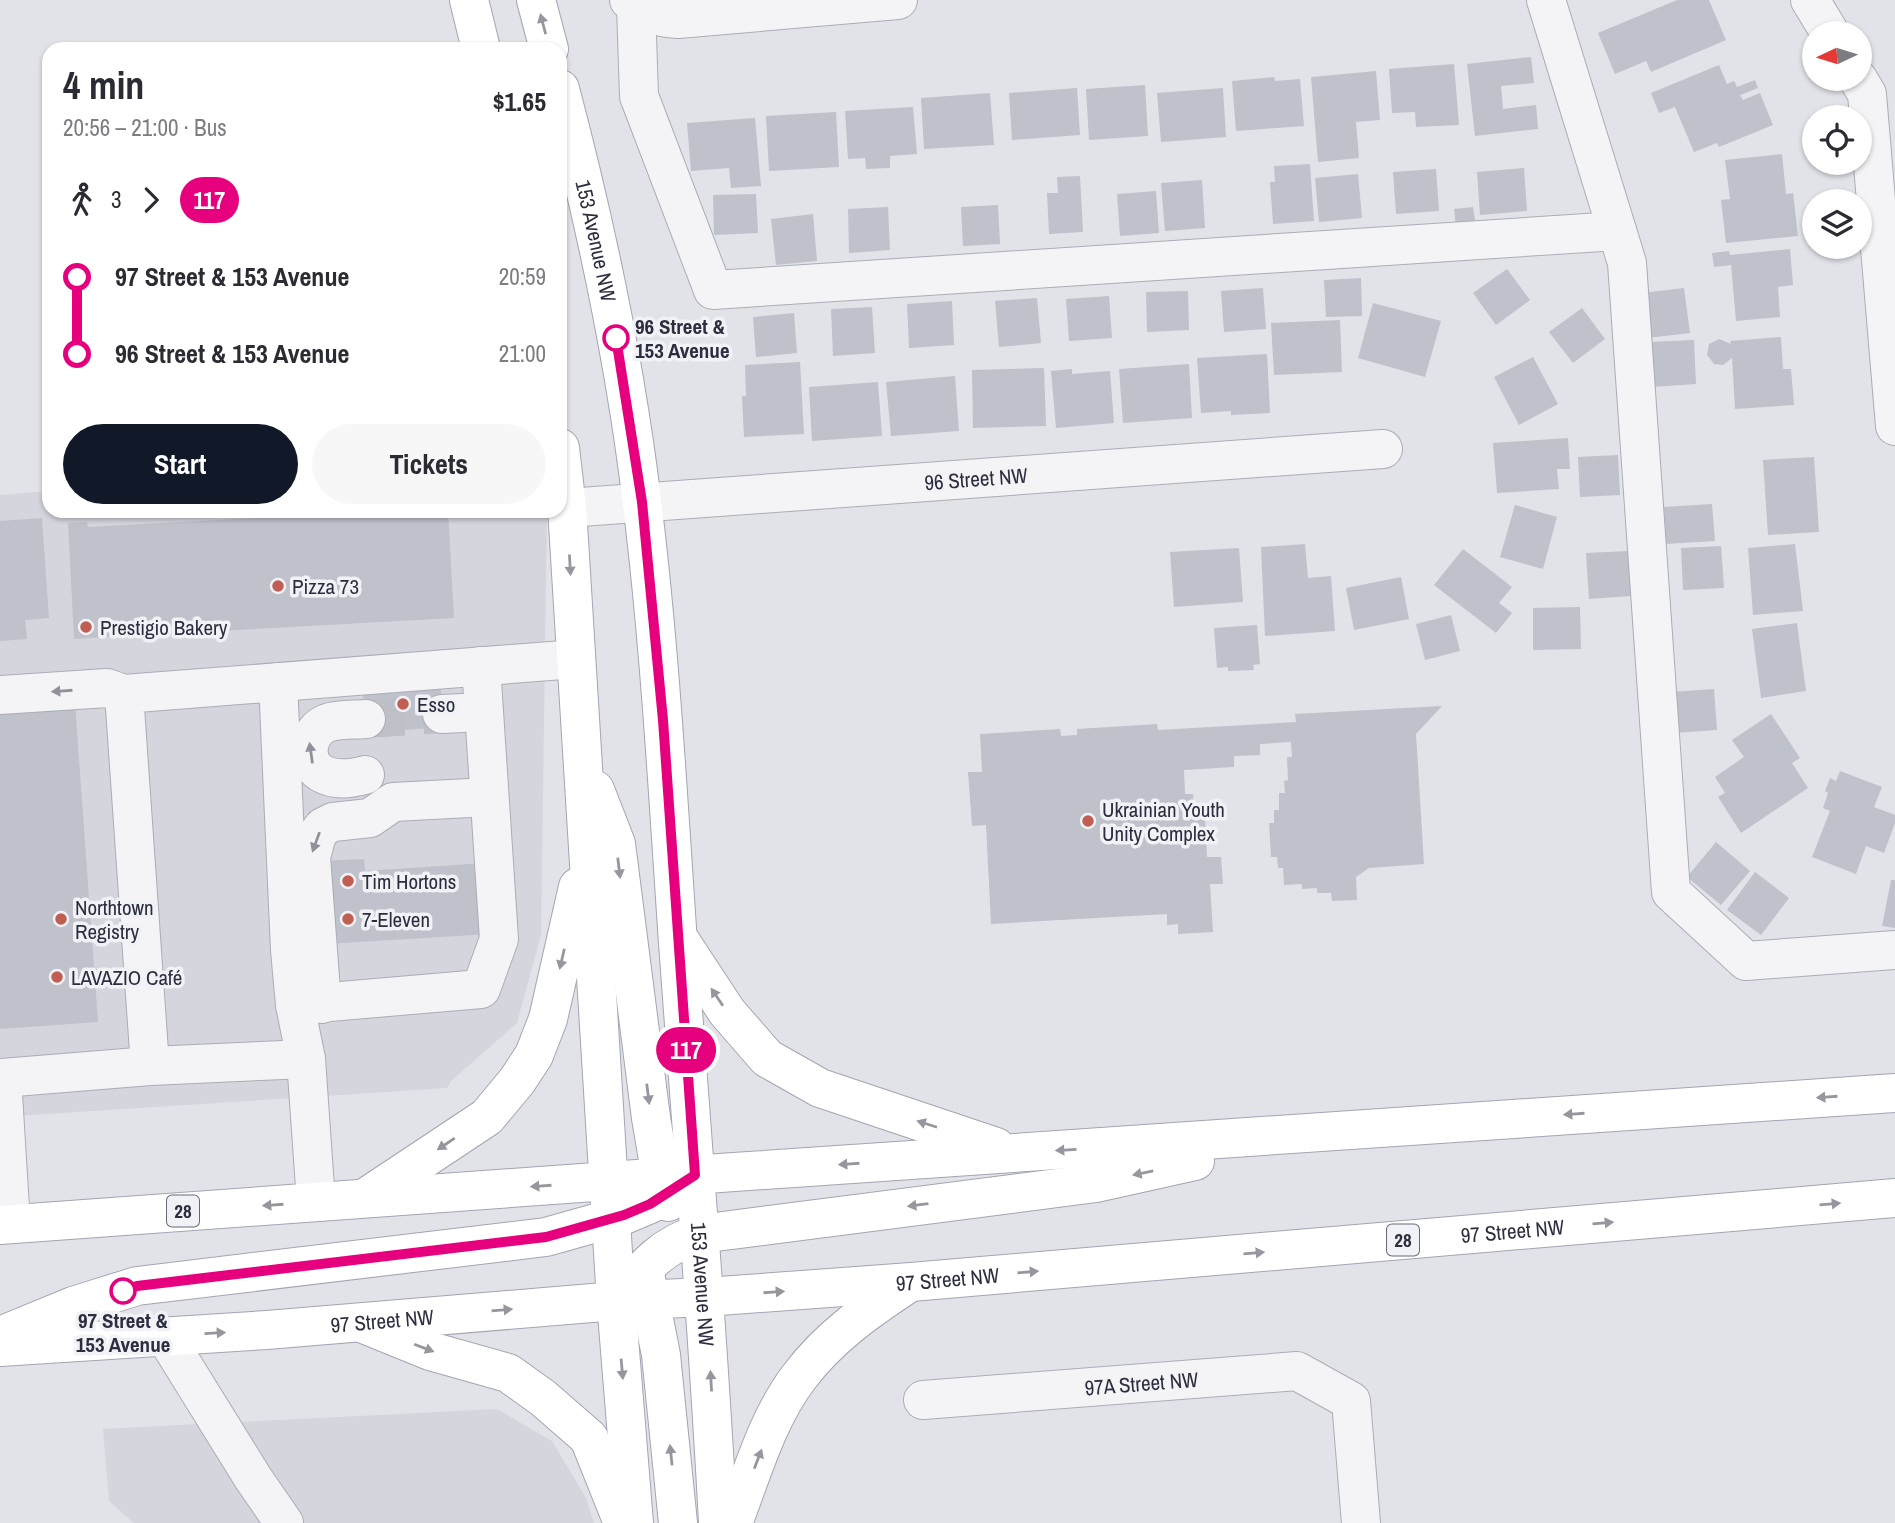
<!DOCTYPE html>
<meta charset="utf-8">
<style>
:root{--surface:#fff;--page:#f7f7f7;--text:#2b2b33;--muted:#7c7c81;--accent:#111827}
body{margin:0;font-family:"Archivo Narrow",sans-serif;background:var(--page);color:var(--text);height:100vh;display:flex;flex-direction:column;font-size:26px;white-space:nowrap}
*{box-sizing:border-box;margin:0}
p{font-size:23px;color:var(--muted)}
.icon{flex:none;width:38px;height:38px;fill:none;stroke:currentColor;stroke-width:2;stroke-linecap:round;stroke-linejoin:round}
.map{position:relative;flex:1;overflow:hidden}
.panel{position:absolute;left:42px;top:42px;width:525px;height:476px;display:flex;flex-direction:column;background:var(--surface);border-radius:21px;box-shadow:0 2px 5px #0004}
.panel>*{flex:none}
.badge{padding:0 14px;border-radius:23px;font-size:24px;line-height:46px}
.needle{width:46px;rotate:266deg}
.buttons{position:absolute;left:1802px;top:21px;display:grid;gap:14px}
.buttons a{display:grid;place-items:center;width:70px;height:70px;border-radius:50%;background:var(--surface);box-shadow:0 2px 5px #0004;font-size:35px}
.map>.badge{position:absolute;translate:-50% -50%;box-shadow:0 0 0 4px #fff}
.legs{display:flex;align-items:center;gap:10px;height:77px;padding:0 21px;font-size:23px}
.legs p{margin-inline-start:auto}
.overview{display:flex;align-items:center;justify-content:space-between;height:119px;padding:0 21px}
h1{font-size:38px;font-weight:700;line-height:52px}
.cta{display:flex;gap:14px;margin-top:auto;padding:14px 21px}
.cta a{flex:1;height:80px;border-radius:42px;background:var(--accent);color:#fff;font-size:28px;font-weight:700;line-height:80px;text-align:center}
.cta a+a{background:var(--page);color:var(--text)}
ul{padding:0 21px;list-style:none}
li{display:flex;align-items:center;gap:24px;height:77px;font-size:26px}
li i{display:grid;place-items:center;width:10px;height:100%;margin:0 9px;background:currentColor}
li i::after{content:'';width:18px;height:18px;margin:-9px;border:5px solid;border-radius:50%;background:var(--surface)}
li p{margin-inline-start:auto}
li:first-child i{background:linear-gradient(#0000 50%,currentColor 0)}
li:last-child i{background:linear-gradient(currentColor 50%,#0000 0)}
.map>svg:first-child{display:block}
.built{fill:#d4d5dd}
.building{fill:#bfc1cb}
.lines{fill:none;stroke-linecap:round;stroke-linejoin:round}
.minor-tunnel{stroke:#bebfc7;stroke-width:38;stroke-dasharray:38 19;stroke-linecap:butt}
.minor-casing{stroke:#abadb6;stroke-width:40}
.major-casing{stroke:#a2a5b3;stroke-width:40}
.minor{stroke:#f4f4f7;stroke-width:38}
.major{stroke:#fff;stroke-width:38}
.oneway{fill:#96969f}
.oneway2{fill:#90919b}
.line-1-casing{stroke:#fff;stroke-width:16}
.line-1{stroke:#e6007e;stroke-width:10}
.stop-1-dot{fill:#fff;stroke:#e6007e;stroke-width:3.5}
.poi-dot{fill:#c15e53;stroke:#f1f2f6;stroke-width:2.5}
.labels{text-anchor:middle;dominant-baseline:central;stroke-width:7;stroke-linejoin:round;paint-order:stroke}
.shield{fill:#f1f2f6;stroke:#676976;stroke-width:2}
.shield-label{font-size:19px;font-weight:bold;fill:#2c2e3f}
.street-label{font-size:21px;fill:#2c2e3f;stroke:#f1f2f6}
.stop-label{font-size:21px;font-weight:bold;fill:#2c2e3f;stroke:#f1f2f6;text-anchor:start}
.poi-label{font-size:21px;fill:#2c2e3f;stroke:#f1f2f6;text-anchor:start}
</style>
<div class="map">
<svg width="1895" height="1523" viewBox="0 0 1895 1523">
<rect width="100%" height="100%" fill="#e2e3e9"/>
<path class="built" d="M49,491V511H547L541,935L517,1023L451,1081L447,1088L0,1117V495Z
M497,1409L552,1441L586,1498L594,1523H134L109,1501L103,1429Z"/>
<path class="building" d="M1677,0H1709L1726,40L1651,72L1646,61L1615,74L1598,33Z
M1531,57L1534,83L1501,86L1503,109L1536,105L1538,129L1475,136L1467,64Z
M1454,64L1459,125L1416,127L1415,112L1392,113L1389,69Z
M1719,65L1727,84L1734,81L1737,87L1755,80L1758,88L1740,95L1743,100L1760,93L1773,125L1719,147L1717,143L1694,152L1675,107L1659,113L1651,93Z
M1376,71L1380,120L1356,122L1359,158L1318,162L1311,77Z
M1274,77L1275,81L1300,79L1304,126L1236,131L1232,81Z
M1145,85L1148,136L1089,140L1086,89Z
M1077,88L1080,135L1012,140L1009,93Z
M1223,88L1226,137L1161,142L1157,93Z
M990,93L994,145L924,149L921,98Z
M913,107L917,154L890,156V168L866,169L865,158L848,159L845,111Z
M836,112L839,167L769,171L766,116Z
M755,118L761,186L731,188L729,168L691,171L687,123Z
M1782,154L1786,194L1793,193L1798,236L1726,243L1721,200L1730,199L1725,160Z
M1310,164L1314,221L1273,224L1270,182H1275L1274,166Z
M1524,168L1527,211L1480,215L1477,172Z
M1436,169L1439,211L1396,214L1393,172Z
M1358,174L1362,218L1319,222L1315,178Z
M1080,176L1083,232L1049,234L1047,193H1058L1057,177Z
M1202,180L1205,228L1165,231L1161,183Z
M1156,191L1159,233L1120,236L1117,194Z
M756,194L758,233L714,235L713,195Z
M998,205L1000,244L963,246L961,207Z
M888,207L890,250L849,253L848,209Z
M1473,207L1476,226L1456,228L1454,209Z
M813,214L817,261L776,265L771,219Z
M1790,249L1793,285L1778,287L1780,317L1736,321L1731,265L1714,267L1712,253L1729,251L1730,255Z
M1507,269L1530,300L1496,325L1473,293Z
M1361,278L1362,316L1326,317L1324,280Z
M1263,288L1266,329L1224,332L1221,291Z
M1684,288L1690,333L1648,338L1642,293Z
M1188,291L1189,330L1147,332L1146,292Z
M1109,296L1112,338L1069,341L1066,299Z
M1037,298L1041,343L999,347L995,301Z
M952,301L954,345L909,348L907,304Z
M1373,303L1441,321L1425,377L1358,358Z
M872,307L875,353L833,356L831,309Z
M1582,308L1605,339L1573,363L1549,332Z
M794,313L797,353L756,357L753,317Z
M1340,320L1342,372L1274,375L1271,323Z
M1781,337L1783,369H1791L1794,405L1735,409L1732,358L1723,365L1714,364L1707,355L1709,344L1719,339L1731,344L1730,341Z
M1694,340L1696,384L1651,387L1649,342Z
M1267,354L1270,413L1231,415V411L1201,413L1197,358Z
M1533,357L1558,404L1519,425L1494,377Z
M800,362L804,434L744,437L742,396H746L745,365Z
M1189,364L1192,418L1123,423L1119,369Z
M1044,368L1046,426L973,428L972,370Z
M1072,369V374L1110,371L1114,423L1056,428L1051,371Z
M955,376L959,431L891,436L886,382Z
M878,382L882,436L812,441L809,387Z
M1568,438L1570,469H1557L1559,489L1497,493L1493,443Z
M1618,455L1620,495L1580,497L1578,457Z
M1814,457L1819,532L1768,535L1763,460Z
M1712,504L1715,541L1666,544L1661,531H1665L1664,507Z
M1515,505L1557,517L1543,569L1500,557Z
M388,511H448L454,618L74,639L68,523L87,522L88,527Z
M42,518L49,618L25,620L27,639L0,641V521Z
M1305,544L1308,578L1331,576L1335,631L1265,636L1261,547Z
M1795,544L1803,611L1753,615L1748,548Z
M1721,546L1724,588L1683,590L1681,548Z
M1239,548L1243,602L1174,607L1170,552Z
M1463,549L1512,587L1499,603L1512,613L1496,633L1434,585Z
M1628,551L1631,596L1589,599L1586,553Z
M1401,577L1409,619L1354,630L1346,588Z
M1580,607L1581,649L1533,650V608Z
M1451,615L1460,651L1425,660L1416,624Z
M1797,623L1806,691L1761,698L1752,629Z
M1257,625L1260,664L1253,665L1254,670L1228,671V667L1217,668L1214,628Z
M441,689L443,727L367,733L363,695Z
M1714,689L1717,730L1673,733L1671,692Z
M75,704L98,1022L0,1029V709Z
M1442,706L1416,734L1424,864L1369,868L1356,877L1357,900L1332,901L1331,893H1317V888L1302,889V884L1284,885L1283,868H1278L1277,857H1271L1269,823H1274V810H1279V793H1285L1284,781L1288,780L1287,757H1292L1291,742L1260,744V755L1234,756V767L1184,770L1185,794H1193L1194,808H1199V818H1205L1207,857H1221L1223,884H1210L1213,932L1178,934V924L1167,925V914L991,924L986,825L972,826L968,772H982L980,734L1060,729L1061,736L1077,735V729L1157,724L1158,730L1296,722L1295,714Z
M1771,714L1800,758L1792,763L1808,788L1741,833L1718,797L1725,793L1715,777L1744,757L1732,740Z
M1840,771L1882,787L1874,807L1895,815V823L1884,853L1866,846L1856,874L1812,857L1830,811L1823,808L1828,793L1825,791L1830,778L1836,781Z
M1716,842L1750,871L1721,905L1687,877Z
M364,859L365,871L485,863L489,934L327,944L322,861Z
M1755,872L1789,898L1761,935L1727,910Z
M1891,880H1895V928L1882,926Z"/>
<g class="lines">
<path class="minor-tunnel" d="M366,719L442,714"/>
<defs>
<g id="minor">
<path d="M629,0C643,14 659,18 678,19L898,0"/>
<path d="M1546,0L1627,263L1671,892L1746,961L1895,950"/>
<path d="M1810,0L1830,33"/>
<path d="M636,7L639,96L713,290L1617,231"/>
<path d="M1858,79L1867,94L1895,426"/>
<path id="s1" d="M567,508L1383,449"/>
<path d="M278,682L290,950L295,1005L306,1059L316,1202"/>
<path d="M0,695L107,688L124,694"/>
<path d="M442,714L484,712"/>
<path d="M365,775C350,779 335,781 321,773C301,761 307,731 327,723C338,719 354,720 366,719"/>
<path d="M322,1004L311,857L317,835L323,827L333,822L370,818L393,802L489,797"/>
<path d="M295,1005L481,989L499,939L481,666"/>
<path d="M150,1066L124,694L576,659"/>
<path d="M11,1224L2,1078L150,1066L306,1059"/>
<path d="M165,1336L253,1478L284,1523"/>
<path id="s2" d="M923,1400L1297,1371L1351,1401L1361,1523"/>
</g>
<g id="major">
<path d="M469,0L481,49"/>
<path d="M536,0L549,49"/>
<path id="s3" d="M560,89C596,225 625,362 642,502C660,648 668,796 678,943C692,1137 708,1329 718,1523"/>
<path d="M560,448L567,508L616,1301L634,1523"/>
<path d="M595,790L616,844L651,1118L661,1177L668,1202"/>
<path d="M679,939L727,1012L767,1058L820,1088L996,1147"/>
<path d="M368,1196L487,1117L517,1081L534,1055L548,1019L578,887"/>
<path d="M0,1225L734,1172L1895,1093"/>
<path d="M645,1274L661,1355L678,1523"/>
<path d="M616,1301C641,1271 661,1244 700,1234L1096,1183L1195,1161"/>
<path d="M366,1325L430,1351L508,1373L543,1398L589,1438L623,1523"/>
<path d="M0,1336L73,1306L137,1286L546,1237L624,1215L650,1204L693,1176"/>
<path id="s4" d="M0,1347L267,1330L616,1301L706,1297L911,1282L1895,1198"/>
<path d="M733,1523C752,1474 767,1419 799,1377C829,1337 868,1310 909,1283"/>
</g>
</defs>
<use href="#minor" class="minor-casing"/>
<use href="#major" class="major-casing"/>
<use href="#minor" class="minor"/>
<use href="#major" class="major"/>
</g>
<defs><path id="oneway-solid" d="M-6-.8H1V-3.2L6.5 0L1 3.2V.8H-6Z" transform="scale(1.75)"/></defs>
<g class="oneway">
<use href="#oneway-solid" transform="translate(543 24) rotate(-105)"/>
<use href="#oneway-solid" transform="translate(570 565) rotate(87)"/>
<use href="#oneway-solid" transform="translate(619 868) rotate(83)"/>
<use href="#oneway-solid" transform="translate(562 959) rotate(103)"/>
<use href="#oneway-solid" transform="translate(717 997) rotate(-124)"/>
<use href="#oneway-solid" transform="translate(648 1094) rotate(83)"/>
<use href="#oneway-solid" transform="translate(1827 1097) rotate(176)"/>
<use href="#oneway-solid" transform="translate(1574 1114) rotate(176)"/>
<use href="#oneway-solid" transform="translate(927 1124) rotate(-162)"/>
<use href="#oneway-solid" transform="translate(446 1144) rotate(146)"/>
<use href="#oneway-solid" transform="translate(1066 1150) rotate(177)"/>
<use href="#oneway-solid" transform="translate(849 1164) rotate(176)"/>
<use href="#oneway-solid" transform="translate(1143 1173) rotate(168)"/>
<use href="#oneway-solid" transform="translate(541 1186) rotate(176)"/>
<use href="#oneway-solid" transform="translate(1830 1204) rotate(-5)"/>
<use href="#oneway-solid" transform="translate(273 1205) rotate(176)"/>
<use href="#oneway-solid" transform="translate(918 1205) rotate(173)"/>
<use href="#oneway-solid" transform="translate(1603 1223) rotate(-5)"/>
<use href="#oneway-solid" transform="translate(1254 1253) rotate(-5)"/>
<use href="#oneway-solid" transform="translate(1028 1272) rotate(-5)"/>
<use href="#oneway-solid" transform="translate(774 1292) rotate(-4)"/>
<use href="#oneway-solid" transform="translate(502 1310) rotate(-5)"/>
<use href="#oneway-solid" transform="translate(215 1333) rotate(-3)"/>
<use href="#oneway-solid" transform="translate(424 1348) rotate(21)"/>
<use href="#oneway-solid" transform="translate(622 1369) rotate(85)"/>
<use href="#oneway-solid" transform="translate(711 1381) rotate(-93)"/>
<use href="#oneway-solid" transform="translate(671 1455) rotate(-96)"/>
<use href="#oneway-solid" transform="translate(758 1459) rotate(-69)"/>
</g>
<g class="oneway2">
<use href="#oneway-solid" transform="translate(62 691) rotate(176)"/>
<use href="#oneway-solid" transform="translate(311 753) rotate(-98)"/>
<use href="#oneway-solid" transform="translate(316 842) rotate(110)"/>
</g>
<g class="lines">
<defs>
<path id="line-1" d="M123,1291L137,1286L546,1237L624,1215L650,1204L695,1175L663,720L642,502L616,338"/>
</defs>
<use href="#line-1" class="line-1-casing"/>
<use href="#line-1" class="line-1"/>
</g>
<g class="stop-1-dot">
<circle cx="616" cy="338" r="12"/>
<circle cx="123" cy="1291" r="12"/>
</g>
<g class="poi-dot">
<circle cx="278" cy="586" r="7"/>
<circle cx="86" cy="627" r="7"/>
<circle cx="403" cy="704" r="7"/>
<circle cx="1088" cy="821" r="7"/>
<circle cx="348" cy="881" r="7"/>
<circle cx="61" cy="919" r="7"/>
<circle cx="348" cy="919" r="7"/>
<circle cx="57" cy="977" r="7"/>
</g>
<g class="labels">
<g class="shield">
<rect x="167" y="1195.5" width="32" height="31" rx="5"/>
<rect x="1387" y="1224.5" width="32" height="31" rx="5"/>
</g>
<g class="shield-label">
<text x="183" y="1211">28</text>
<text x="1403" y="1240">28</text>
</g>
<g class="street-label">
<text stroke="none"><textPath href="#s3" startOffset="156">153 Avenue NW</textPath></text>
<text stroke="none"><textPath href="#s1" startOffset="410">96 Street NW</textPath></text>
<text stroke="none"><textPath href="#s4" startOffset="1517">97 Street NW</textPath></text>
<text stroke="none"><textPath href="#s4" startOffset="950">97 Street NW</textPath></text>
<text stroke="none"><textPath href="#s3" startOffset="1206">153 Avenue NW</textPath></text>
<text stroke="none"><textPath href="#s4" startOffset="383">97 Street NW</textPath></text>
<text stroke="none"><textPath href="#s2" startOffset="219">97A Street NW</textPath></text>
</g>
<g class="stop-label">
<text x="635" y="326">96 Street &amp;<tspan x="635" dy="24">153 Avenue</tspan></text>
<text x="123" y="1320" text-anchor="middle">97 Street &amp;<tspan x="123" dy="24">153 Avenue</tspan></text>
</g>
<g class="poi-label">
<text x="292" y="586">Pizza 73</text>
<text x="100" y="627">Prestigio Bakery</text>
<text x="417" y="704">Esso</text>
<text x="1102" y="809">Ukrainian Youth<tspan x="1102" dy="24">Unity Complex</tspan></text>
<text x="362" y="881">Tim Hortons</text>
<text x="75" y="907">Northtown<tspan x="75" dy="24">Registry</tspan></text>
<text x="362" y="919">7-Eleven</text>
<text x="71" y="977">LAVAZIO Café</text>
</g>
</g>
</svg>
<div class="buttons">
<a><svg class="needle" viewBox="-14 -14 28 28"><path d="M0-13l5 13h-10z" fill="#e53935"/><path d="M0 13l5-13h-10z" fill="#7c7c81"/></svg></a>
<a><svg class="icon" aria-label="locate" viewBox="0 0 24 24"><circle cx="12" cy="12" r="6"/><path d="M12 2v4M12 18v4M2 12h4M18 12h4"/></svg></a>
<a><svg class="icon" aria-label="layers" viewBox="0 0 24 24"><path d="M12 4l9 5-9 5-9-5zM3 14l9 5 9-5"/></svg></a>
</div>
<b class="badge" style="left:686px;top:1050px;background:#e6007e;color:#fff">117</b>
<section class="panel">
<div class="overview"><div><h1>4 min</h1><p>20:56 – 21:00 · Bus</p></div><b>$1.65</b></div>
<div class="legs"><svg class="icon" aria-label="walk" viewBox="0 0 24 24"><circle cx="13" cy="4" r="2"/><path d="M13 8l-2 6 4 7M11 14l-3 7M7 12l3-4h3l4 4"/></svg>3<svg class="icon" aria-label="forward" viewBox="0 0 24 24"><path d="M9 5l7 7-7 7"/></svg><b class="badge" style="background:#e6007e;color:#fff">117</b></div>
<ul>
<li><i style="color:#e6007e"></i><b>97 Street &amp; 153 Avenue</b><p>20:59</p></li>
<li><i style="color:#e6007e"></i><b>96 Street &amp; 153 Avenue</b><p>21:00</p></li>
</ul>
<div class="cta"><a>Start</a><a>Tickets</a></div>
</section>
</div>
